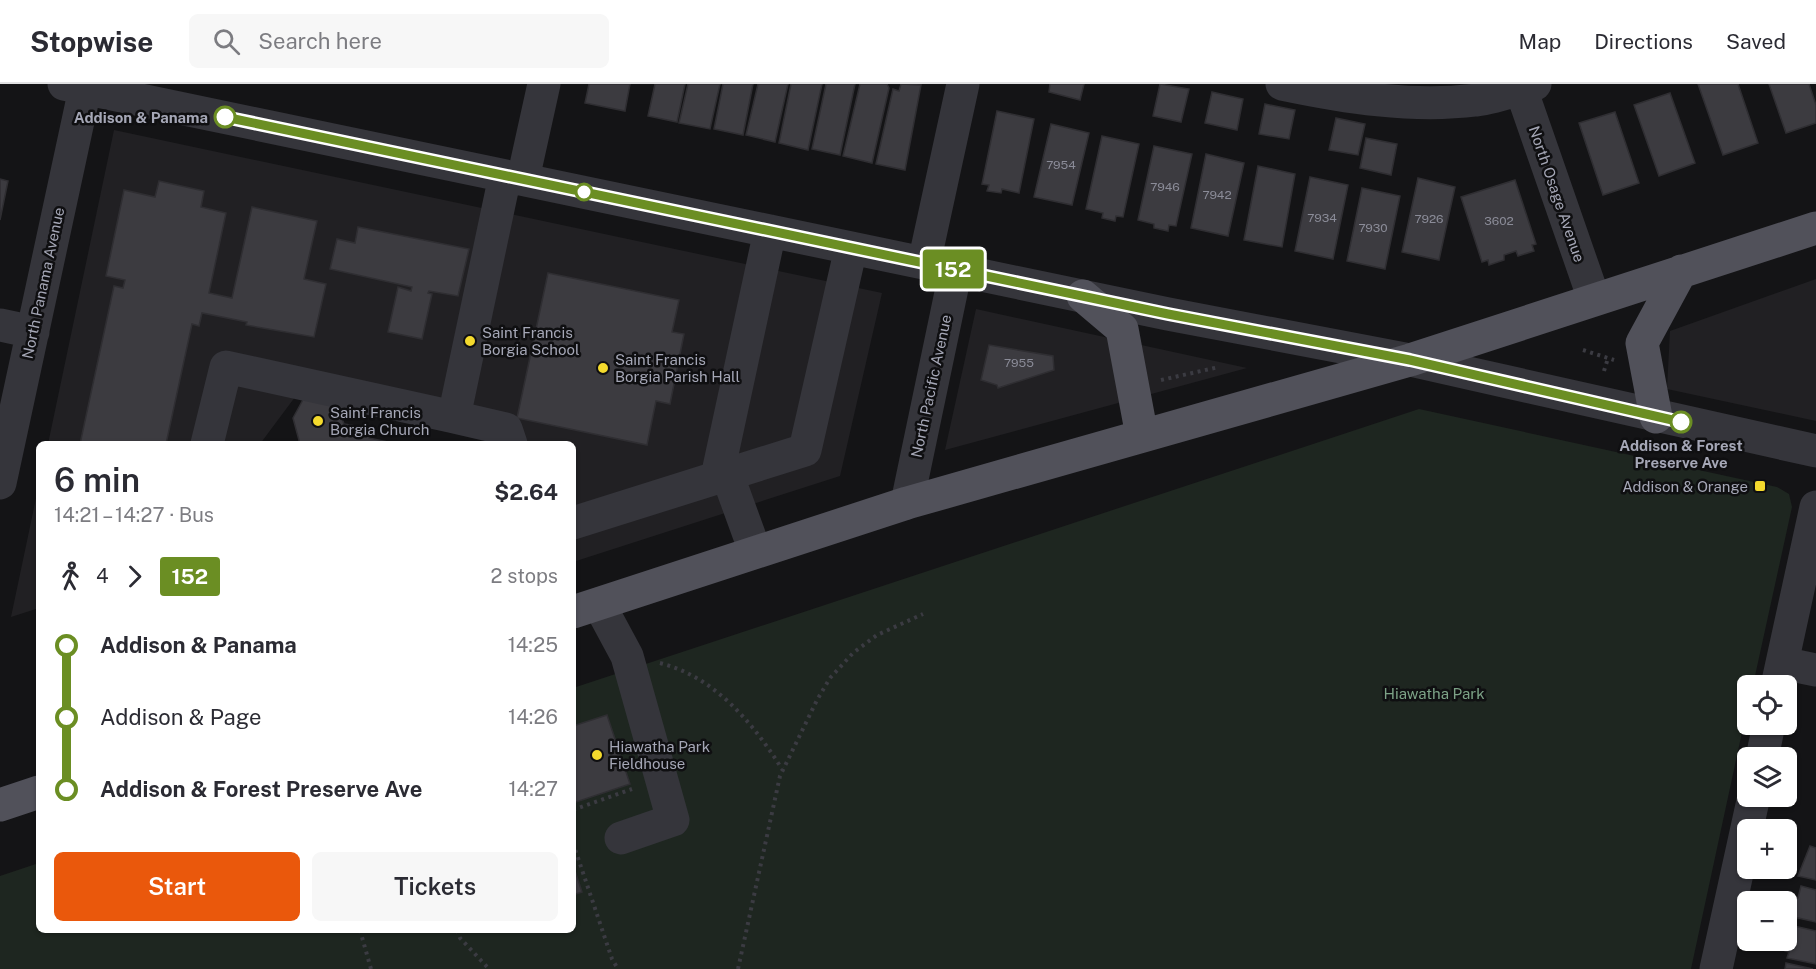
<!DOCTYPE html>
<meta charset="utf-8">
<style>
:root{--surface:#fff;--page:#f7f7f7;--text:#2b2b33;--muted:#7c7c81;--line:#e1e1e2;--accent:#ea580c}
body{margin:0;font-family:"Public Sans",sans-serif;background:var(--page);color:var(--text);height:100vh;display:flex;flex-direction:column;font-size:22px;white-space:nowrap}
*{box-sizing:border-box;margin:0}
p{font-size:20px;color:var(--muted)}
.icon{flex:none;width:33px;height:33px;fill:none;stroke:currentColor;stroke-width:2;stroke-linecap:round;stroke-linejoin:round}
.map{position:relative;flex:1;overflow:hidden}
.panel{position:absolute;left:36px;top:357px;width:540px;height:492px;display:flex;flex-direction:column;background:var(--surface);border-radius:9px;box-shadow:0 2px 4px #0004}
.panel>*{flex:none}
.badge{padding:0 12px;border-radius:4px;font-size:21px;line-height:39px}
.controls{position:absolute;left:1737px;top:591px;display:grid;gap:12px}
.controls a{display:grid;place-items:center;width:60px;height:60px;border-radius:9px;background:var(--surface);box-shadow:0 2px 4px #0004;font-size:30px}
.map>.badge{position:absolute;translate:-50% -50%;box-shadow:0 0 0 3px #fff}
.legs{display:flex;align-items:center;gap:9px;height:66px;padding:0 18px;font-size:20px}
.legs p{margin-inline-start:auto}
.head{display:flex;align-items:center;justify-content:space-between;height:102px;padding:0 18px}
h1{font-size:33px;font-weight:600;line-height:45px}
.button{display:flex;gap:12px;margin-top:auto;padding:12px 18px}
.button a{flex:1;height:69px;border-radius:9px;background:var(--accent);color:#fff;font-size:24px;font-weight:600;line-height:69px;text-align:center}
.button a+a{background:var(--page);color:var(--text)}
ul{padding:0 18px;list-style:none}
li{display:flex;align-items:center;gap:21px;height:72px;font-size:22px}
li i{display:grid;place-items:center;width:9px;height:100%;margin:0 8px;background:currentColor}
li i::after{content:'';width:15px;height:15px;margin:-8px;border:4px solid;border-radius:50%;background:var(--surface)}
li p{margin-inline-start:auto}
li:first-child i{background:linear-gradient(#0000 50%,currentColor 0)}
li:last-child i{background:linear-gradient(currentColor 50%,#0000 0)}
header{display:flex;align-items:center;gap:36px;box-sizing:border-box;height:84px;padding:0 30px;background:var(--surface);border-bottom:2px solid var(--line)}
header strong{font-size:28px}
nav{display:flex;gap:33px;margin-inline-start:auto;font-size:21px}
.search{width:420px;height:54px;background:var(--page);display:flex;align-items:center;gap:15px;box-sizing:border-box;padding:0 21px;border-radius:9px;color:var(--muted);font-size:22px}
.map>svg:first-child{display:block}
.built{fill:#212023}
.green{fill:#1e2620}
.building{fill:#3c3b40;stroke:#2f2e32;stroke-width:1.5}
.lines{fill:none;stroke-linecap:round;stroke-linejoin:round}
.path{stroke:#3b3b42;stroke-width:4;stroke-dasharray:3 4.5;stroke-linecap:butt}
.minor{stroke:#35353b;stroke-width:33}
.major{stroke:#51515a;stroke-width:33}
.line-1-casing{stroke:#fff;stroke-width:14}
.line-1{stroke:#6b8e23;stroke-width:9}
.stop-1-dot{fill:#fff;stroke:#6b8e23;stroke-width:3}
.poi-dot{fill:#f4da2d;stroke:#0f0f11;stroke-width:2}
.labels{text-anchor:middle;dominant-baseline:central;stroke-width:5;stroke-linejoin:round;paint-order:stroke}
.number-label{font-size:12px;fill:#8b8c98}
.stop-label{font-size:15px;font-weight:bold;fill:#a5a7b6;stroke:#0f0f11;text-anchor:end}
.street-label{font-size:15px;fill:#a5a7b6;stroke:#0f0f11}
.poi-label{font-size:15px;fill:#a5a7b6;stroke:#0f0f11;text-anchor:start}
.park-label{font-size:15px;fill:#7ca286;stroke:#0f0f11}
</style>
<header>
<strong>Stopwise</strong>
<div class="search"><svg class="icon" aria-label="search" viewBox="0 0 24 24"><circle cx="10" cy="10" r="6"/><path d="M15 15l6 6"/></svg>Search here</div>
<nav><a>Map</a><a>Directions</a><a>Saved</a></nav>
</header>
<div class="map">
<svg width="1816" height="885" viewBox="0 0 1816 885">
<rect width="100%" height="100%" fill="#141416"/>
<path class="built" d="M114,46L882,209L840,392L573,478V360H504L301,305L260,360H48Z
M1816,195V337L1667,305L1670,247Z
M976,225L1247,284L945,366Z
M39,400V524L11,533Z"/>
<path class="green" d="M1419,325L1777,403L1789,410L1792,423L1753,601L1748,602L1747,625L1691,885H0V792L39,779V846H573V604Z"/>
<path class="building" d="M589,0H630L625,27L585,19Z
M655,0H685L677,38L648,32Z
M688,0H720L710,45L679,39Z
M723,0H753L743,51L714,45Z
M758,0H788L775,58L746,51Z
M791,0H822L808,66L779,59Z
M826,0H855L840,71L812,65Z
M860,0H887L889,4L872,79L843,72Z
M901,0L921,1L905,86L876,80L893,5L899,7Z
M1050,0H1084L1080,16L1049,8Z
M1160,0L1189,5L1181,38L1153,32Z
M1698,0H1738L1758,59L1723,71Z
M1769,0H1809L1816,21V39L1786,49Z
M1212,8L1243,15L1237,46L1205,39Z
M1670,9L1695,79L1659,92L1634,21Z
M1265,20L1295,26L1289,55L1259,50Z
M997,27L1034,35L1019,109L1002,105L1001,109L987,107L989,101L982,100Z
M1615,28L1639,99L1603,111L1579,39Z
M1336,34L1365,40L1358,71L1329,66Z
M1051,40L1089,49L1072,121L1034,113Z
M1102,52L1139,60L1123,133L1116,132L1115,137L1102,134L1103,129L1086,125Z
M1366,54L1397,60L1391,91L1360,84Z
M1154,62L1192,70L1176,142L1169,141L1168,147L1154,144V140L1138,136Z
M1206,70L1244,79L1228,152L1191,144Z
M1258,82L1295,90L1282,163L1244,156Z
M1310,93L1348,101L1333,175L1295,167Z
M1418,94L1455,103L1439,176L1402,168Z
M0,95L8,97L0,136Z
M1515,96L1536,160L1532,161L1534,167L1518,172L1516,167L1504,171V176L1489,181L1488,176L1482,178L1461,113Z
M159,97L204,107L201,123L226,129L209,209L232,214L252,123L317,137L304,195L326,200L314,253L246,241L247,238L202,229L199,242L192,240L166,360H80L114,202L123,204L125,196L106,192L124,106L155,113Z
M1362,104L1400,112L1385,185L1347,177Z
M358,143L469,165L458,212L429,207L428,209L432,210L422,255L388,248L398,203L411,207L412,203L330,185L337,155L355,159Z
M548,189L679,216L672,248L684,250L670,320L656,317L647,361L517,334Z
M989,261L1053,272L1054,286L998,304L997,301L981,296Z
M305,312L337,320L344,340L369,344V354L397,360H300L293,334Z
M607,631L630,700L573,719V642Z
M1810,762L1816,764V796L1798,792Z
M573,781L582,808L573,811Z
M1801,802L1816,806V838L1794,833L1791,828L1793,816L1798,814Z
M1794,842L1816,847V880L1787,874L1789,868L1785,867L1787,854H1792Z
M1786,879L1813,885H1785Z"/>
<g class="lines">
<path class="path" d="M1583,266L1614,276
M1604,287L1608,274
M1161,296L1219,283
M660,579C715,593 753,639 782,685
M573,726L632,705
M573,759L612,875L618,885
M360,846L371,885
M457,846L460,854L489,885
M738,885L780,692L817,616L830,594L853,569L877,551L923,530"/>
<path class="minor" d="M64,0L1168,230L1410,276L1816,367
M1282,0C1344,13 1412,24 1476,16C1496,14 1516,6 1535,0
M1521,5L1594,215
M505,92L454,333L506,345L511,360
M523,95L544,0
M924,179L963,0
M0,241L33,248
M207,360L226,283L454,333
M727,390L755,467
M717,393L770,147
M0,399L86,0
M907,419L956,185
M573,439L805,366L851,164
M599,520L627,572L673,736L621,754
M1782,579L1816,586
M1777,602L1816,423
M1762,674L1769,640
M1716,885L1754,712"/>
<path class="major" d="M1083,212L1122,245L1142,352
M1656,333L1642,259L1681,187
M573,528L907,419L1410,276L1816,144
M0,721L39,708"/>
</g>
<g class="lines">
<defs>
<path id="line-1" d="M225,33L1168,230L1410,276L1681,338"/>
</defs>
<use href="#line-1" class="line-1-casing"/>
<use href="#line-1" class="line-1"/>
</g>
<g class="stop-1-dot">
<circle cx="225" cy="33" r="10"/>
<circle cx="584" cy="108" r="8"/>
<circle cx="1681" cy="338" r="10"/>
</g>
<g class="poi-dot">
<circle cx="470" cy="257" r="6"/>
<circle cx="603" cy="284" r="6"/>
<circle cx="318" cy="337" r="6"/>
<rect x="1754" y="396" width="12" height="12" rx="3"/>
<circle cx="597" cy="671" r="6"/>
</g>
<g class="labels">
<g class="number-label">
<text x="1061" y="81">7954</text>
<text x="1165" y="103">7946</text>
<text x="1217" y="111">7942</text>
<text x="1322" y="134">7934</text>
<text x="1429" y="135">7926</text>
<text x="1499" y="137">3602</text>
<text x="1373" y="144">7930</text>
<text x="1019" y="279">7955</text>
</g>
<g class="stop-label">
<text x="208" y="33">Addison &amp; Panama</text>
<text x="1681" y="361" text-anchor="middle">Addison &amp; Forest<tspan x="1681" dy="17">Preserve Ave</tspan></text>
</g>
<g class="street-label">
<text transform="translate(1557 110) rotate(71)">North Osage Avenue</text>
<text transform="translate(43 199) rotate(-78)">North Panama Avenue</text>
<text transform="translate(931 302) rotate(-78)">North Pacific Avenue</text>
</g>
<g class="poi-label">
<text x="482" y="248">Saint Francis<tspan x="482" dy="17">Borgia School</tspan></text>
<text x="615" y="275">Saint Francis<tspan x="615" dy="17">Borgia Parish Hall</tspan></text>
<text x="330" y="328">Saint Francis<tspan x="330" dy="17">Borgia Church</tspan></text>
<text x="1748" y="402" text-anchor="end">Addison &amp; Orange</text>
<text x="609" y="662">Hiawatha Park<tspan x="609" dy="17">Fieldhouse</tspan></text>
</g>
<g class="park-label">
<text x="1434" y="609">Hiawatha Park</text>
</g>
</g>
</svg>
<div class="controls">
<a><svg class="icon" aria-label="locate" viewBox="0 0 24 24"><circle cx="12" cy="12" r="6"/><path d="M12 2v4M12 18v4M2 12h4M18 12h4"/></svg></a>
<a><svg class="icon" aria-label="layers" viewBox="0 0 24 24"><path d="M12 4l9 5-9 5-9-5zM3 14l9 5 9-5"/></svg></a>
<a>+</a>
<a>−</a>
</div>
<b class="badge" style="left:953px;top:185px;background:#6b8e23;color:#fff">152</b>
<section class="panel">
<div class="head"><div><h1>6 min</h1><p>14:21 – 14:27 · Bus</p></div><b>$2.64</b></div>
<div class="legs"><svg class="icon" aria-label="walk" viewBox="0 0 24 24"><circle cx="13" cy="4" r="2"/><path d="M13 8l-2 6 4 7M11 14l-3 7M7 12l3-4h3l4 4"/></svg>4<svg class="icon" aria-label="forward" viewBox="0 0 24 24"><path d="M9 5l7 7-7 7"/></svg><b class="badge" style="background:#6b8e23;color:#fff">152</b><p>2 stops</p></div>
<ul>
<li><i style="color:#6b8e23"></i><b>Addison &amp; Panama</b><p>14:25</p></li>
<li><i style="color:#6b8e23"></i><span>Addison &amp; Page</span><p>14:26</p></li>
<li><i style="color:#6b8e23"></i><b>Addison &amp; Forest Preserve Ave</b><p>14:27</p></li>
</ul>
<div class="button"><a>Start</a><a>Tickets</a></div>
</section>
</div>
